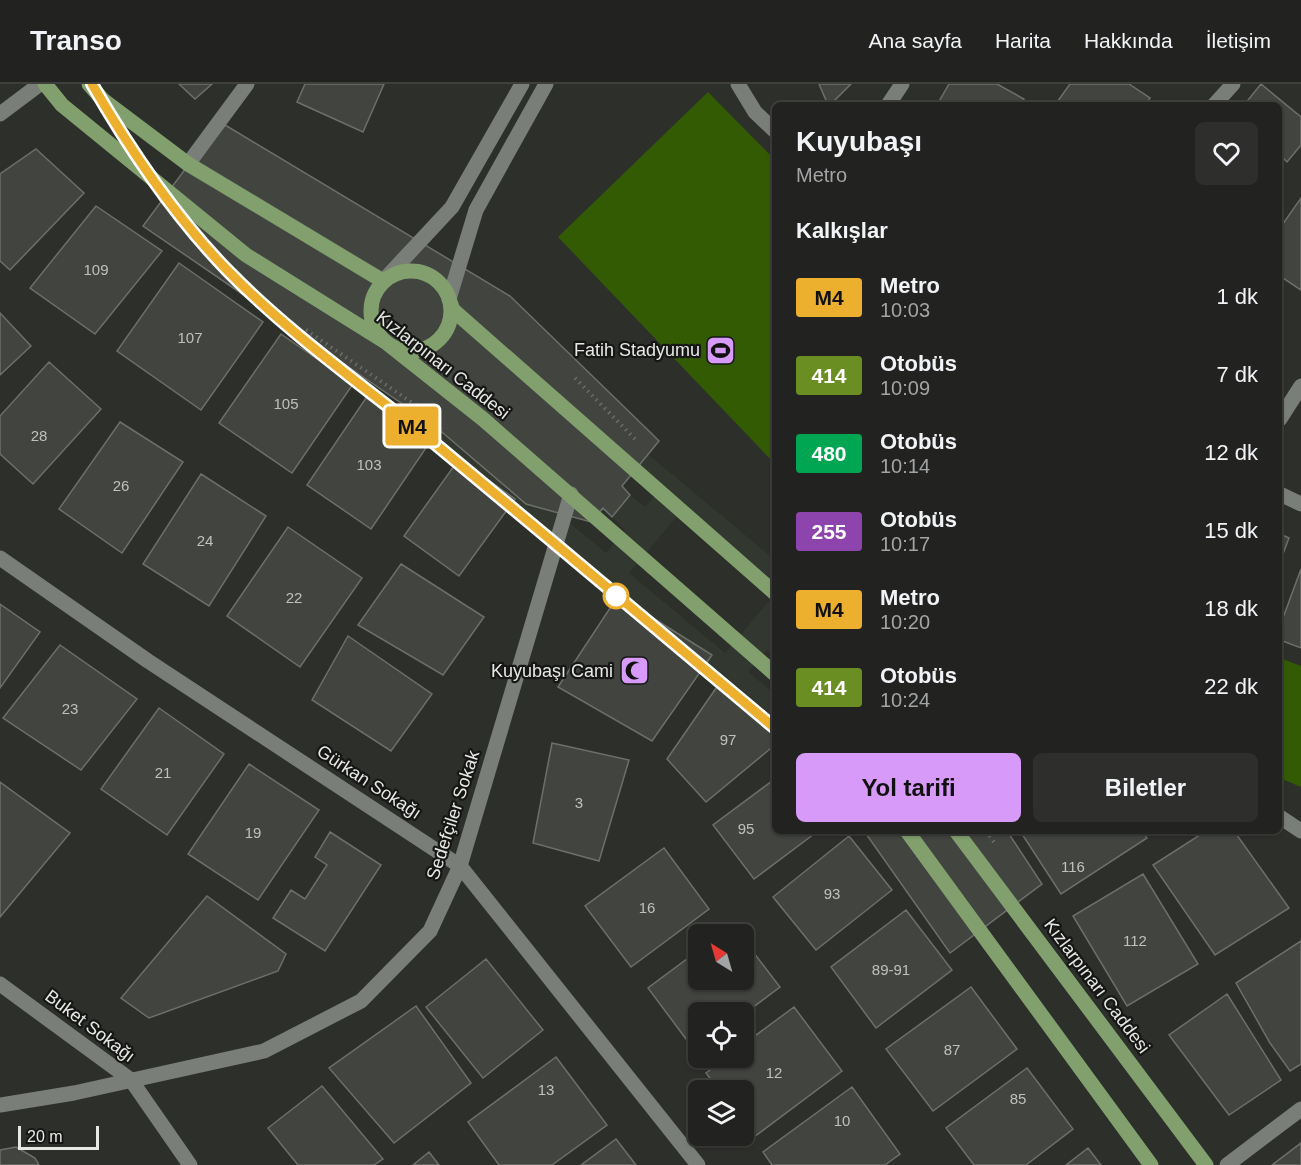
<!DOCTYPE html>
<html lang="tr">
<meta charset="utf-8">
<style>
:root{--surface:#222320;--page:#2e2f2d;--text:#f1f3f6;--muted:#a2a4a5;--line:#3f403e;--accent:#d89af8}
body{margin:0;font-family:Arial,sans-serif;background:var(--page);color:var(--text);height:100vh;display:flex;flex-direction:column;font-size:22px;white-space:nowrap}
*{box-sizing:border-box;margin:0}
p{font-size:20px;color:var(--muted)}
.icon{flex:none;width:33px;height:33px;fill:none;stroke:currentColor;stroke-width:2;stroke-linecap:round;stroke-linejoin:round}
.map{position:relative;flex:1;overflow:hidden}
.panel{position:absolute;left:772px;top:18px;width:510px;height:732px;display:flex;flex-direction:column;background:var(--surface);border-radius:9px;box-shadow:0 2px 4px #0004,0 0 0 2px var(--line)}
.panel>*{flex:none}
.badge{padding:0 12px;border-radius:4px;font-size:21px;line-height:39px}
.needle{width:39px;rotate:323deg}
.controls{position:absolute;left:688px;top:840px;display:grid;gap:12px}
.controls a{display:grid;place-items:center;width:66px;height:66px;border-radius:9px;background:var(--surface);box-shadow:0 2px 4px #0004,0 0 0 2px var(--line);font-size:30px}
.scale{position:absolute;left:18px;bottom:15px;width:81px;box-sizing:border-box;padding-left:6px;border:3px solid #e7e9e6;border-top:0;font-size:16px;line-height:21px;white-space:nowrap;color:#e7e9e6;-webkit-text-stroke:4px #161715;paint-order:stroke}
.map>.badge{position:absolute;translate:-50% -50%;box-shadow:0 0 0 3px #fff}
h2{padding:0 24px;font-size:22px;line-height:54px}
.round{display:grid;place-items:center;flex:none;width:63px;height:63px;border-radius:9px;background:var(--page)}
.summary{display:flex;align-items:center;justify-content:space-between;height:102px;padding:0 24px}
h1{font-size:28px;font-weight:600;line-height:45px}
.primary-button{display:flex;gap:12px;margin-top:auto;padding:12px 24px}
.primary-button a{flex:1;height:69px;border-radius:9px;background:var(--accent);color:#111;font-size:24px;font-weight:600;line-height:69px;text-align:center}
.primary-button a+a{background:var(--page);color:var(--text)}
ul{padding:0;list-style:none}
li{display:flex;align-items:center;gap:18px;height:78px;padding:0 24px}
li div{flex:1}
li b{display:block;font-size:22px}
li em{font-style:normal}
li .badge{min-width:66px;font-weight:700;text-align:center}
header{display:flex;align-items:center;gap:36px;box-sizing:border-box;height:84px;padding:0 30px;background:var(--surface);border-bottom:2px solid var(--line)}
header strong{font-size:28px}
nav{display:flex;gap:33px;margin-inline-start:auto;font-size:21px}
.map>svg:first-child{display:block}
.built{fill:#32382f;fill-rule:evenodd}
.green{fill:#325b04}
.building{fill:#424440;stroke:#6c6f6a;stroke-width:1.5}
.lines{fill:none;stroke-linecap:round;stroke-linejoin:round}
.path{stroke:#6b6d69;stroke-width:4;stroke-dasharray:1.5 4.5;stroke-linecap:butt}
.minor{stroke:#7a7e78;stroke-width:15}
.tertiary{stroke:#7a7e78;stroke-width:15}
.primary{stroke:#82a06e;stroke-width:15}
.line-casing{stroke:#fff;stroke-width:14}
.line{stroke:#edaf2e;stroke-width:9}
.stop-dot{fill:#fff;stroke:#edaf2e;stroke-width:3}
.labels{text-anchor:middle;dominant-baseline:central;stroke-width:4.5;stroke-linejoin:round;paint-order:stroke}
.number-label{font-size:15px;fill:#bec0bc}
.poi-label{font-size:18px;fill:#e7e9e6;stroke:#161715;text-anchor:end}
.street-label{font-size:18px;fill:#e7e9e6;stroke:#161715}
</style>
<header>
<strong>Transo</strong>
<nav><a>Ana sayfa</a><a>Harita</a><a>Hakkında</a><a>İletişim</a></nav>
</header>
<div class="map">
<svg width="1301" height="1081" viewBox="0 0 1301 1081">
<rect width="100%" height="100%" fill="#2d2f2b"/>
<path class="built" d="M518,262L775,476V498L685,423L629,489L725,569L775,510V573L766,566L748,588L775,610V634L440,355ZM571,329L661,404L645,423L630,411L620,422L612,433L625,446L606,469L517,395Z"/>
<path class="green" d="M708,8L775,76V380L558,153Z
M1280,574L1301,582V703L1280,694Z"/>
<path class="building" d="M179,0H212L195,15Z
M305,0H384L363,48L297,18Z
M819,0H851L830,21H828Z
M949,0H997L1024,15L1021,21H937Z
M1070,0H1129L1150,14L1145,21H1055Z
M1261,0L1301,33V61L1287,78L1280,71V21H1244Z
M220,38L510,212L651,349L659,357L622,402L630,411L612,433L603,424L591,438L526,420L436,343L143,142Z
M36,65L84,109L10,186L0,177V90Z
M1301,114V206L1280,192V144Z
M96,122L162,167L95,250L30,204Z
M179,179L263,238L201,326L117,267Z
M0,229L31,262L0,291Z
M281,250L353,300L292,389L219,339Z
M49,278L101,325L33,400L0,370V332Z
M366,314L430,358L371,445L307,401Z
M120,338L183,378L122,469L59,425Z
M459,375L515,415L459,492L404,452Z
M201,390L266,432L209,522L143,480Z
M288,443L362,494L300,583L227,532Z
M1280,450L1289,454L1280,478Z
M401,480L484,533L443,591L358,541Z
M1301,485V564L1280,556V542Z
M618,512L712,571L652,657L558,603Z
M0,520L40,548L0,604Z
M348,552L432,610L391,667L312,616Z
M60,561L137,615L81,686L3,634Z
M721,597L776,650V660L706,718L667,675Z
M159,624L224,670L167,751L101,705Z
M552,659L629,676L599,777L533,759Z
M249,680L319,726L258,816L188,770Z
M776,694V747H818L754,795L713,741Z
M0,698L70,749L0,833Z
M864,747H1007L1042,800L950,869Z
M1020,747H1142L1147,754L1061,810Z
M1206,747H1234L1289,824L1215,871L1153,781Z
M330,748L381,781L325,867L273,834L291,806L305,815L327,781L315,773Z
M849,752L892,806L816,866L773,813Z
M664,764L709,825L631,883L585,822Z
M1143,790L1198,880L1127,922L1073,832Z
M207,812L286,870L278,887L149,934L121,914Z
M906,826L952,886L876,944L831,883Z
M733,840L740,850H719Z
M744,856L780,903L744,930L699,928V963L695,967L648,904L699,866V896H744Z
M1301,857V980L1290,987L1270,959L1236,899Z
M486,875L543,946L483,994L426,923Z
M971,903L1017,965L933,1027L886,965Z
M1227,910L1281,996L1229,1031L1169,951Z
M416,922L471,999L394,1059L329,984Z
M794,923L842,987L754,1053L744,1040V1006H719L706,989L727,974H744V960Z
M556,973L607,1041L552,1081H499L468,1038Z
M1027,984L1073,1045L1026,1081H974L946,1044Z
M322,1002L383,1075L374,1081H298L268,1044Z
M852,1003L900,1070L885,1081H772L763,1068Z
M616,1055L636,1081H581Z
M1301,1059V1081H1272Z
M16,1063L35,1074L39,1081H0V1066Z
M1088,1064L1101,1081H1066Z
M429,1068L439,1081H413Z"/>
<g class="lines">
<path class="path" d="M306,246L430,331
M575,294L636,356
M986,747L996,761"/>
<path class="minor" d="M738,0L755,28L776,48
M888,21L902,0
M1214,21L1233,0
M0,30L40,0
M188,80L247,0
M1280,335L1301,302
M1280,410L1301,420
M0,474L148,577L460,782L698,1081
M1280,733L1301,747
M0,900L131,996L190,1081
M0,1021L74,1009L264,967L361,917L430,847L460,782L571,410
M1227,1081L1301,1025"/>
<path class="tertiary" d="M383,197L452,123L522,0
M449,215L476,126L546,0"/>
<path class="primary" d="M45,0L62,21L246,171L387,259L483,335L776,591
M89,0L103,16L188,80L383,197
M371 227a40 40 0 1 1 80 0a40 40 0 1 1-80 0Z
M449,215L453,226L776,510
M907,747L1151,1081
M956,747L1206,1081"/>
</g>
<g class="lines">
<defs>
<path id="line" d="M92,0C130,66 175,133 229,188C291,251 364,302 433,358C548,453 661,549 776,645"/>
</defs>
<use href="#line" class="line-casing"/>
<use href="#line" class="line"/>
</g>
<defs>
<symbol id="stadium-square" viewBox="-11 -11 22 22"><rect x="-9" y="-9" width="18" height="18" rx="4" fill="#d89af8" stroke="#161715"/><path d="M0-5a6.5 5 0 1 0 0 10a6.5 5 0 1 0 0-10ZM-3.5-1.8h7v3.6h-7Z" fill="#111"/></symbol>
<symbol id="mosque-square" viewBox="-11 -11 22 22"><rect x="-9" y="-9" width="18" height="18" rx="4" fill="#d89af8" stroke="#161715"/><path d="M3.5-4.9A6 6 0 1 0 3.5 4.9A5 5 0 1 1 3.5-4.9Z" fill="#111"/></symbol>
</defs>
<g fill-rule="evenodd">
<use href="#stadium-square" x="704" y="250" width="33" height="33"/>
<use href="#mosque-square" x="618" y="570" width="33" height="33"/>
</g>
<circle class="stop-dot" cx="616" cy="512" r="12"/>
<g class="labels">
<g class="number-label">
<text x="96" y="185">109</text>
<text x="190" y="253">107</text>
<text x="286" y="319">105</text>
<text x="39" y="351">28</text>
<text x="369" y="380">103</text>
<text x="121" y="401">26</text>
<text x="205" y="456">24</text>
<text x="294" y="513">22</text>
<text x="70" y="624">23</text>
<text x="728" y="655">97</text>
<text x="163" y="688">21</text>
<text x="579" y="718">3</text>
<text x="746" y="744">95</text>
<text x="253" y="748">19</text>
<text x="1073" y="782">116</text>
<text x="832" y="809">93</text>
<text x="647" y="823">16</text>
<text x="1135" y="856">112</text>
<text x="891" y="885">89-91</text>
<text x="952" y="965">87</text>
<text x="774" y="988">12</text>
<text x="546" y="1005">13</text>
<text x="1018" y="1014">85</text>
<text x="842" y="1036">10</text>
</g>
<g class="poi-label">
<text x="700" y="266">Fatih Stadyumu</text>
<text x="613" y="587">Kuyubaşı Cami</text>
</g>
<g class="street-label">
<text transform="translate(443 281) rotate(38)">Kızlarpınarı Caddesi</text>
<text transform="translate(369 698) rotate(33)">Gürkan Sokağı</text>
<text transform="translate(453 731) rotate(-72)">Sedefçiler Sokak</text>
<text transform="translate(1097 902) rotate(53)">Kızlarpınarı Caddesi</text>
<text transform="translate(90 942) rotate(37)">Buket Sokağı</text>
</g>
</g>
</svg>
<div class="controls">
<a><svg class="needle" viewBox="-14 -14 28 28"><path d="M0-13l5 13h-10z" fill="#e53935"/><path d="M0 13l5-13h-10z" fill="#a2a4a5"/></svg></a>
<a><svg class="icon" aria-label="locate" viewBox="0 0 24 24"><circle cx="12" cy="12" r="6"/><path d="M12 2v4M12 18v4M2 12h4M18 12h4"/></svg></a>
<a><svg class="icon" aria-label="layers" viewBox="0 0 24 24"><path d="M12 4l9 5-9 5-9-5zM3 14l9 5 9-5"/></svg></a>
</div>
<div class="scale">20 m</div>
<b class="badge" style="left:412px;top:342px;background:#edaf2e;color:#111">M4</b>
<section class="panel">
<div class="summary"><div><h1>Kuyubaşı</h1><p>Metro</p></div><a class="round"><svg class="icon" aria-label="heart" viewBox="0 0 24 24"><path d="M12 20l-8-8c-3-5 5-10 8-4 3-6 11-1 8 4z"/></svg></a></div>
<h2>Kalkışlar</h2>
<ul>
<li><span class="badge" style="background:#edaf2e;color:#111">M4</span><div><b>Metro</b><p>10:03</p></div><em>1 dk</em></li>
<li><span class="badge" style="background:#6b8e23;color:#fff">414</span><div><b>Otobüs</b><p>10:09</p></div><em>7 dk</em></li>
<li><span class="badge" style="background:#00a651;color:#fff">480</span><div><b>Otobüs</b><p>10:14</p></div><em>12 dk</em></li>
<li><span class="badge" style="background:#8e44ad;color:#fff">255</span><div><b>Otobüs</b><p>10:17</p></div><em>15 dk</em></li>
<li><span class="badge" style="background:#edaf2e;color:#111">M4</span><div><b>Metro</b><p>10:20</p></div><em>18 dk</em></li>
<li><span class="badge" style="background:#6b8e23;color:#fff">414</span><div><b>Otobüs</b><p>10:24</p></div><em>22 dk</em></li>
</ul>
<div class="primary-button"><a>Yol tarifi</a><a>Biletler</a></div>
</section>
</div>
